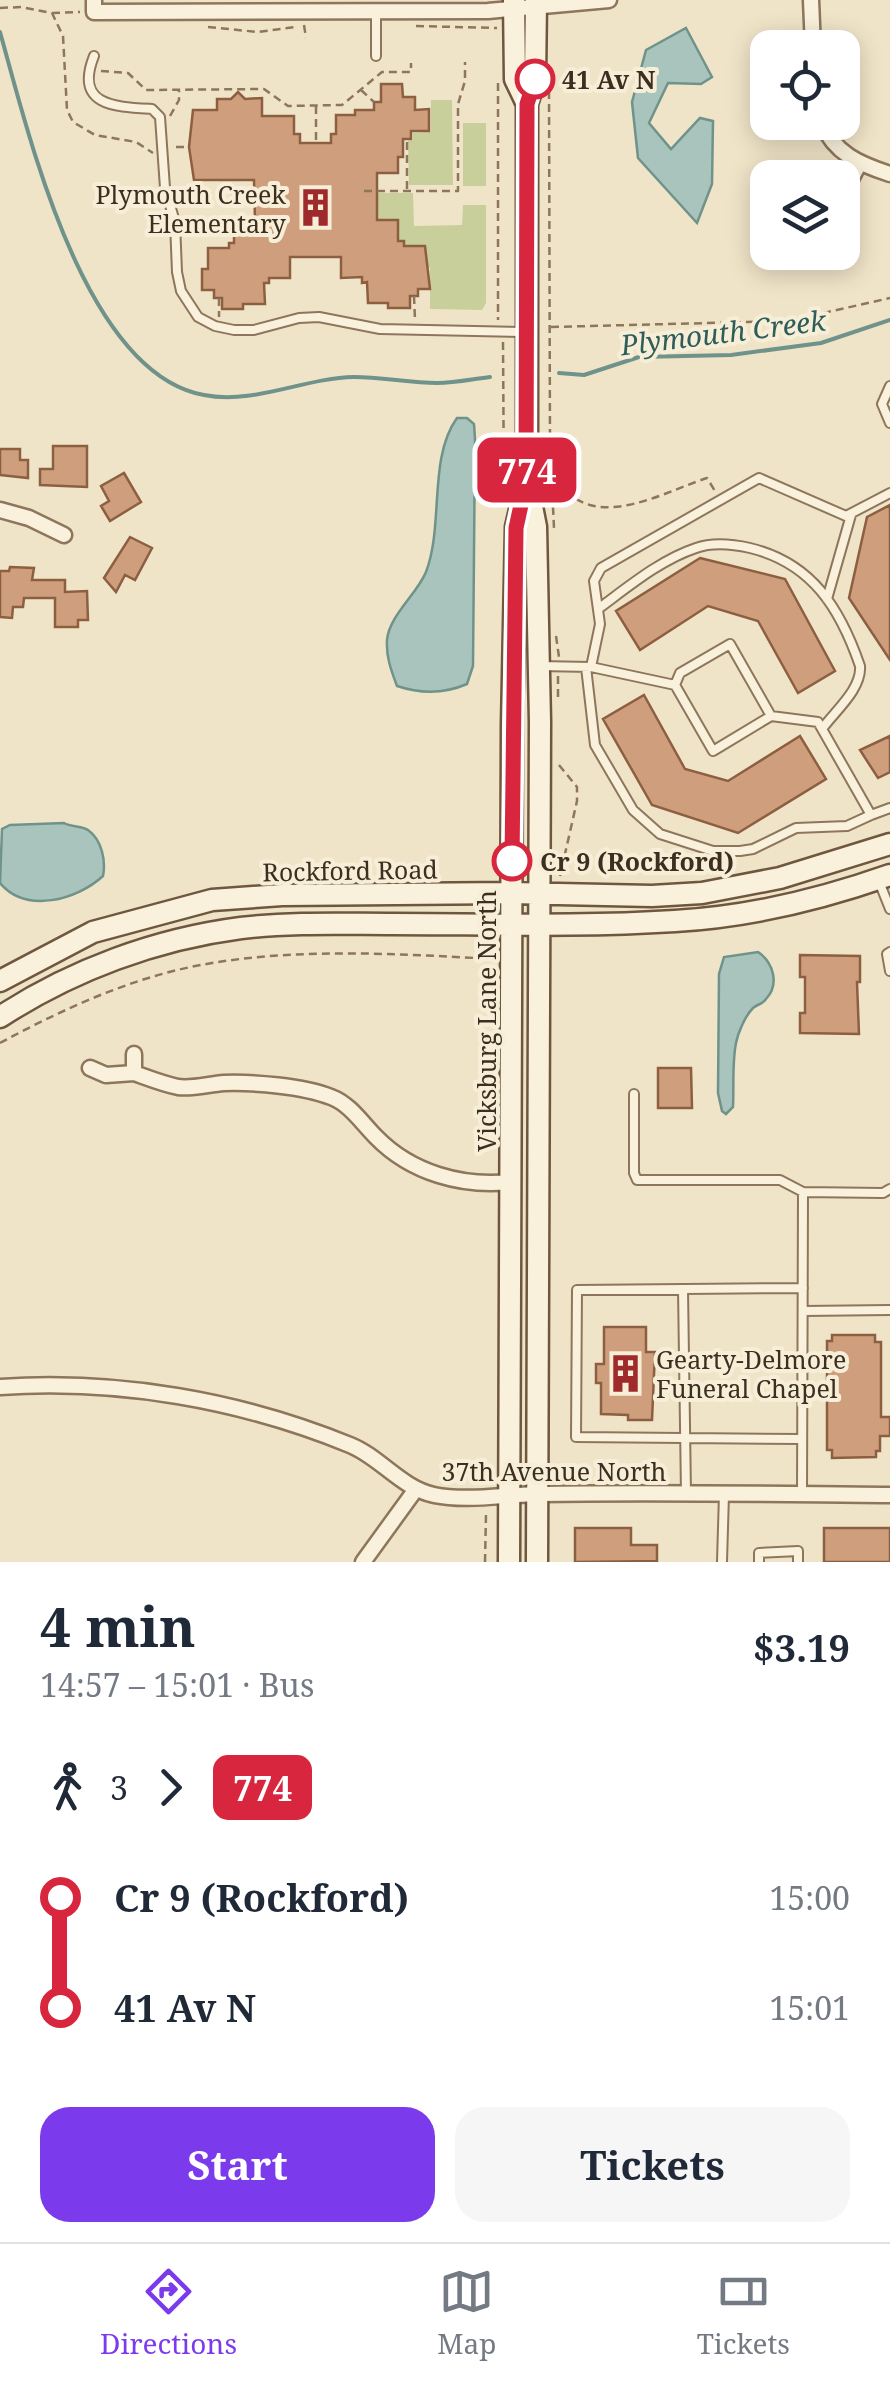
<!DOCTYPE html>
<meta charset="utf-8">
<style>
:root{--surface:#fff;--page:#f6f6f7;--text:#1f2937;--muted:#747a83;--line:#e0e1e3;--accent:#7c3aed}
body{margin:0;font-family:"Noto Serif",serif;background:var(--page);color:var(--text);height:100vh;display:flex;flex-direction:column;font-size:38px;white-space:nowrap}
*{box-sizing:border-box;margin:0}
p{font-size:32px;color:var(--muted)}
.icon{flex:none;width:55px;height:55px;fill:none;stroke:currentColor;stroke-width:2;stroke-linecap:round;stroke-linejoin:round}
.map{position:relative;height:1562px;overflow:hidden}
.details{display:flex;flex-direction:column;background:var(--surface);flex:1}
.details>*{flex:none}
.badge{padding:0 20px;border-radius:15px;font-size:35px;line-height:65px}
.buttons{position:absolute;left:750px;top:30px;display:grid;gap:20px}
.buttons a{display:grid;place-items:center;width:110px;height:110px;border-radius:20px;background:var(--surface);box-shadow:0 5px 25px #0003;font-size:50px}
.map>.badge{position:absolute;translate:-50% -50%;box-shadow:0 0 0 5px #fff}
.legs{display:flex;align-items:center;gap:15px;height:110px;padding:0 40px;font-size:32px}
.legs p{margin-inline-start:auto}
.overview{display:flex;align-items:center;justify-content:space-between;height:170px;padding:0 40px}
h1{font-size:55px;font-weight:700;line-height:75px}
.primary-button{display:flex;gap:20px;margin-top:auto;padding:20px 40px}
.primary-button a{flex:1;height:115px;border-radius:30px;background:var(--accent);color:#fff;font-size:40px;font-weight:700;line-height:115px;text-align:center}
.primary-button a+a{background:var(--page);color:var(--text)}
ul{padding:0 40px;list-style:none}
li{display:flex;align-items:center;gap:35px;height:110px;font-size:38px}
li i{display:grid;place-items:center;width:15px;height:100%;margin:0 12px;background:currentColor}
li i::after{content:'';width:25px;height:25px;margin:-12px;border:8px solid;border-radius:50%;background:var(--surface)}
li p{margin-inline-start:auto}
li:first-child i{background:linear-gradient(#0000 50%,currentColor 0)}
li:last-child i{background:linear-gradient(currentColor 50%,#0000 0)}
.tabs{display:flex;justify-content:space-around;align-items:center;height:140px;border-top:2px solid var(--line);background:var(--surface);font-size:28px;color:var(--muted)}
.tabs a{display:grid;justify-items:center;gap:5px}
.tabs .current{color:var(--accent)}
.map>svg:first-child{display:block}
.green{fill:#c9cf9b}
.water{fill:#a9c4bc;stroke:#6f938a;stroke-width:2.5}
.lines{fill:none;stroke-linecap:round;stroke-linejoin:round}
.stream{stroke:#6f938a;stroke-width:4}
.building{fill:#cf9f7d;stroke:#8d5f41;stroke-width:2.5}
.service-casing{stroke:#8d765c;stroke-width:12}
.minor-casing{stroke:#8d765c;stroke-width:19}
.secondary-casing{stroke:#6f573f;stroke-width:25}
.path{stroke:#8d765c;stroke-width:2.5;stroke-dasharray:8 5;stroke-linecap:butt}
.service{stroke:#faf1dc;stroke-width:8}
.minor{stroke:#faf1dc;stroke-width:14}
.secondary{stroke:#faf1dc;stroke-width:20}
.line-1-casing{stroke:#fff;stroke-width:22}
.line-1{stroke:#d7263d;stroke-width:15}
.stop-1-dot{fill:#fff;stroke:#d7263d;stroke-width:5}
.labels{text-anchor:middle;dominant-baseline:central;stroke-width:8;stroke-linejoin:round;paint-order:stroke}
.stop-label{font-size:25px;font-weight:bold;fill:#3d2e20;stroke:#f7eed8;text-anchor:start}
.poi-label{font-size:25px;fill:#3d2e20;stroke:#f7eed8;text-anchor:end}
.street-label{font-size:25px;fill:#3d2e20;stroke:#f7eed8}
.water-label{font-size:28px;font-style:italic;fill:#2f5d5a;stroke:#f7eed8}
</style>
<div class="map">
<svg width="890" height="1562" viewBox="0 0 890 1562">
<rect width="100%" height="100%" fill="#f0e4c8"/>
<path class="green" d="M431,100H452L453,185H409L408,141L413,140V133L431,132Z
M463,123H486V186H463Z
M377,193H413L414,226L462,225L463,205H486V303L482,310L430,309V268L425,267L424,246H403L398,241V220H377Z"/>
<path class="water" d="M686,28L712,77L701,84L668,83L649,123L671,149L700,118L713,121L712,184L697,223L638,158L632,102L646,50Z
M457,418H467L474,424L475,439L473,666L467,684C444,694 421,694 397,686C391,670 386,657 387,640C389,616 417,594 426,572C444,525 428,458 457,418Z
M64,823C71,827 83,826 88,830C102,840 106,861 103,876C77,900 26,914 0,883L2,829L10,825Z
M758,952C773,962 780,984 766,999C762,1005 759,1003 753,1008C745,1016 738,1033 736,1043C732,1063 734,1086 733,1107L726,1114L722,1111L718,1093L719,974L724,957Z"/>
<g class="lines">
<path class="stream" d="M0,32C28,131 83,373 204,395C253,405 304,378 354,377C382,377 410,383 437,383C455,383 473,379 490,377
M559,373L584,375L639,357L731,355L821,343L890,320"/>
</g>
<path class="building" d="M381,84H402L403,97H415V110L429,109V131H411V139H403V157H398V173H377V220H398V241H404V246H425L430,289H418V296H410V308H388V303H368L367,282L362,283V277L341,278V257H290V278H269V283H264L265,304H243V309H222V298H214V290H202V269H208V248H229V243H234V222L255,221L254,180H194L189,147L193,110H217V99H231L238,92L245,99L262,98V116H294V134H300V143H331V134H336V115H355V110H374V102H381Z
M53,446H87V487L40,485V469H53Z
M0,449H20V460H28V478L0,475Z
M124,473L141,502L110,521L101,506L109,501L101,486Z
M890,505V660L849,598L867,517Z
M130,537L152,548L135,580L125,575L116,592L104,578Z
M700,558L785,579L835,671L798,693L758,621L708,606L640,650L616,611Z
M10,567L34,568L32,580H65V592L87,591L88,620H78V627H55V598H24L23,607H13L12,618L0,617V571H9Z
M644,695L685,769L728,781L800,736L826,779L738,833L652,805L603,719Z
M890,736V772L878,778L860,750Z
M800,955L860,956V982H857L859,1034L800,1033V1013H805V977H800Z
M658,1068H691L692,1108H658Z
M604,1327H646V1352H655L652,1420H628V1415L601,1414V1383H596V1364H604Z
M832,1335H875V1342H881V1417H890V1436H880V1451H876V1457L832,1458V1450H827V1341H832Z
M575,1528H631V1545H657V1561L575,1562Z
M824,1528H890V1562H824Z"/>
<g class="lines">
<defs>
<path id="service" d="M376,11V56
M94,56C74,106 115,107 152,109L160,117L165,188L175,222L177,272L181,291L198,317L215,326L234,330H254L299,318L319,317L380,329L526,332
M890,386L882,404L890,423
M827,599L851,515
M598,609C628,587 660,560 696,548C713,542 732,544 750,548C812,563 840,608 860,666C862,689 835,711 822,729
M539,666L591,667L600,624L594,581L601,568L759,478L846,516L890,493
M586,667L595,745L633,810L660,834L713,851H740L753,849L796,828L847,826L871,815
M591,667L675,685L713,751L771,716L818,722L871,815L890,808
M675,685L680,673L730,644L771,716
M878,879L890,909
M890,952L887,954L890,971
M634,1094V1173L637,1180H780L803,1192L883,1193L890,1189
M683,1289L686,1494
M803,1311L890,1310
M802,1439L576,1437L577,1290L803,1288
M802,1495L803,1192
M722,1562L724,1494
M759,1562V1553L798,1551V1562"/>
<path id="minor" d="M94,0V12L488,11L609,0
M811,0L813,48
M821,122C835,154 859,164 890,174
M842,197L859,164
M0,510L29,518L64,535
M134,1054V1073C148,1078 163,1084 178,1087C193,1089 209,1084 224,1083C253,1082 303,1086 331,1097C350,1104 362,1123 376,1137C411,1173 462,1187 510,1182
M90,1068L106,1075L134,1073
M0,1387C118,1379 240,1400 350,1445C380,1457 401,1488 434,1495C468,1502 506,1494 540,1494C657,1492 773,1494 890,1495
M363,1562L416,1489"/>
<path id="secondary" d="M514,0L515,79L527,104
M536,0L535,79L527,104V481L536,527L540,722L537,1562
M0,981L93,932L212,900L282,895L511,893L652,896L702,893L780,878L890,844
M0,1017C72,970 156,939 241,928C291,922 343,924 393,924C487,924 581,927 675,921C746,917 822,899 890,875
M509,1562L512,724L516,527L525,488"/>
</defs>
<use href="#service" class="service-casing"/>
<use href="#minor" class="minor-casing"/>
<use href="#secondary" class="secondary-casing"/>
<path class="path" d="M0,8L21,7L52,13L63,36L67,110L73,122L95,135L136,142L153,153
M52,13L80,12
M304,25L306,38
M416,26L497,28
M208,27L258,32L295,27
M101,71L128,73L146,90L264,89L288,106L342,105L382,72H411V63
M498,83V320
M361,90L374,102
M549,91L550,444L554,528
M316,106V143
M170,116L179,100V91
M176,147H189
M407,189V139
M364,191H458V104L465,81V62
M178,195L268,192
M414,296L415,320
M219,298V317
M551,327L788,321L890,298
M503,342L504,499
M553,487C565,493 577,501 590,505C626,515 673,489 707,478L715,491
M556,636L559,657
M558,697V675
M559,765L577,787V801L560,876
M0,1043C48,1017 103,991 155,976C259,945 386,953 493,959
M485,1562L486,1514"/>
<use href="#service" class="service"/>
<use href="#minor" class="minor"/>
<use href="#secondary" class="secondary"/>
</g>
<g class="lines">
<defs>
<path id="line-1" d="M512,861L516,528L526,482L527,104L535,79"/>
</defs>
<use href="#line-1" class="line-1-casing"/>
<use href="#line-1" class="line-1"/>
</g>
<defs>
<symbol id="building-bare" viewBox="-9 -9 18 18"><path d="M-4-6H4V6H1V3H-1V6H-4ZM-2.5-4.3h1.7v1.8h-1.7ZM.8-4.3h1.7v1.8H.8ZM-2.5-1h1.7V.8h-1.7ZM.8-1h1.7V.8H.8Z" fill="#9e2a2b" stroke="#f7eed8" stroke-width="2.5" paint-order="stroke"/></symbol>
</defs>
<g fill-rule="evenodd">
<use href="#building-bare" x="288" y="180" width="55" height="55"/>
<use href="#building-bare" x="598" y="1346" width="55" height="55"/>
</g>
<g class="stop-1-dot">
<circle cx="535" cy="79" r="18"/>
<circle cx="512" cy="861" r="18"/>
</g>
<g class="labels">
<g class="stop-label">
<text x="562" y="79">41 Av N</text>
<text x="540" y="861">Cr 9 (Rockford)</text>
</g>
<g class="poi-label">
<text x="286" y="194">Plymouth Creek<tspan x="286" dy="29">Elementary</tspan></text>
<text x="656" y="1359" text-anchor="start">Gearty-Delmore<tspan x="656" dy="29">Funeral Chapel</tspan></text>
</g>
<g class="street-label">
<text transform="translate(350 870) rotate(-1)">Rockford Road</text>
<text transform="translate(486 1021) rotate(-90)">Vicksburg Lane North</text>
<text x="554" y="1471">37th Avenue North</text>
</g>
<g class="water-label">
<text transform="translate(723 332) rotate(-7)">Plymouth Creek</text>
</g>
</g>
</svg>
<div class="buttons">
<a><svg class="icon" aria-label="locate" viewBox="0 0 24 24"><circle cx="12" cy="12" r="6"/><path d="M12 2v4M12 18v4M2 12h4M18 12h4"/></svg></a>
<a><svg class="icon" aria-label="layers" viewBox="0 0 24 24"><path d="M12 4l9 5-9 5-9-5zM3 14l9 5 9-5"/></svg></a>
</div>
<b class="badge" style="left:527px;top:470px;background:#d7263d;color:#fff">774</b>
</div>
<section class="details">
<div class="overview"><div><h1>4 min</h1><p>14:57 – 15:01 · Bus</p></div><b>$3.19</b></div>
<div class="legs"><svg class="icon" aria-label="walk" viewBox="0 0 24 24"><circle cx="13" cy="4" r="2"/><path d="M13 8l-2 6 4 7M11 14l-3 7M7 12l3-4h3l4 4"/></svg>3<svg class="icon" aria-label="forward" viewBox="0 0 24 24"><path d="M9 5l7 7-7 7"/></svg><b class="badge" style="background:#d7263d;color:#fff">774</b></div>
<ul>
<li><i style="color:#d7263d"></i><b>Cr 9 (Rockford)</b><p>15:00</p></li>
<li><i style="color:#d7263d"></i><b>41 Av N</b><p>15:01</p></li>
</ul>
<div class="primary-button"><a>Start</a><a>Tickets</a></div>
</section>
<nav class="tabs">
<a class="current"><svg class="icon" aria-label="directions" viewBox="0 0 24 24"><path d="M12 3l9 9-9 9-9-9zM9 14v-3h6M13 9l2 2-2 2"/></svg>Directions</a>
<a><svg class="icon" aria-label="map" viewBox="0 0 24 24"><path d="M3 6l6-2 6 2 6-2v14l-6 2-6-2-6 2zM9 4v14M15 6v14"/></svg>Map</a>
<a><svg class="icon" aria-label="tickets" viewBox="0 0 24 24"><path d="M3 7h18v10H3zM15 7v10"/></svg>Tickets</a>
</nav>
